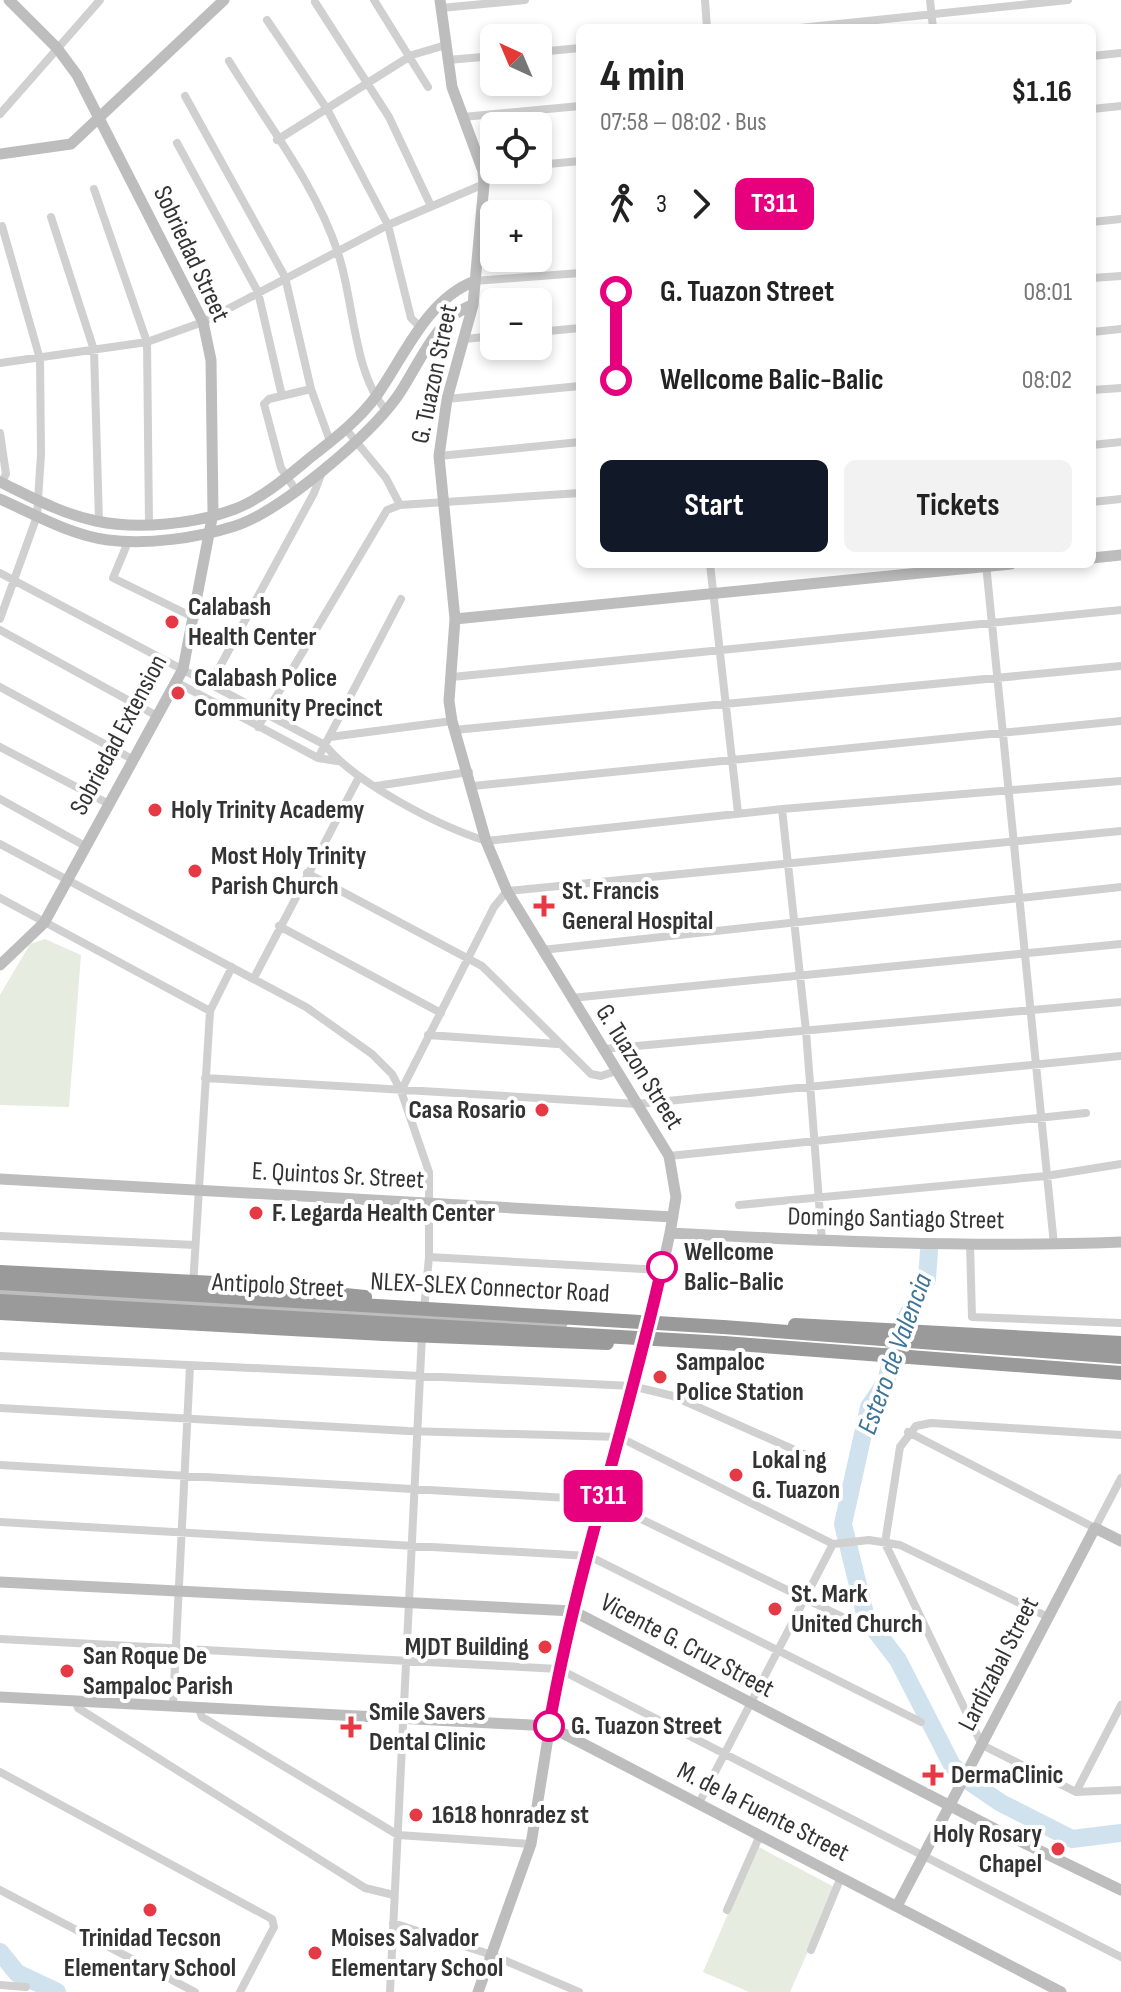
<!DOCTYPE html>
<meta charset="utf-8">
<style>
:root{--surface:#fff;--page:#f2f2f2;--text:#222;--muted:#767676;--accent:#111827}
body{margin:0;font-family:"Sofia Sans Condensed",sans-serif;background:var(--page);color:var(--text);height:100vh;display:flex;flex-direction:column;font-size:30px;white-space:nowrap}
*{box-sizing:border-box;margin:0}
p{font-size:26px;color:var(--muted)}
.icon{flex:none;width:44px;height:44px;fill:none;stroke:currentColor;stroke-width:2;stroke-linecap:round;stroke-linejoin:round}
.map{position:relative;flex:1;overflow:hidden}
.side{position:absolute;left:576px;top:24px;width:520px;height:544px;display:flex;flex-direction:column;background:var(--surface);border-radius:12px;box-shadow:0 4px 12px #0003}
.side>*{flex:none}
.badge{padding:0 16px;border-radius:12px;font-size:28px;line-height:52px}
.needle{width:52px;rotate:316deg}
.controls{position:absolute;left:480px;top:24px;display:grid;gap:16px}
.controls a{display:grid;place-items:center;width:72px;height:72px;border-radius:12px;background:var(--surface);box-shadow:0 4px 12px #0003;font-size:40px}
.map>.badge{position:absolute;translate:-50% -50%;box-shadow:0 0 0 4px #fff}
.legs{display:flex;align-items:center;gap:12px;height:88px;padding:0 24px;font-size:26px}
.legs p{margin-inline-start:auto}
.head{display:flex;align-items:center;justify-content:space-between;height:136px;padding:0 24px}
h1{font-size:44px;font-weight:700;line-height:60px}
.primary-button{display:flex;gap:16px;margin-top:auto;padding:16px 24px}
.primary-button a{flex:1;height:92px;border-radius:12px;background:var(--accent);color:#fff;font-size:32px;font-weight:700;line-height:92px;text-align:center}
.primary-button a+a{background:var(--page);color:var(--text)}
ul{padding:0 24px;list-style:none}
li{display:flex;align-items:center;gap:28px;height:88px;font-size:30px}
li i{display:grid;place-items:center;width:12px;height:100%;margin:0 10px;background:currentColor}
li i::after{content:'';width:20px;height:20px;margin:-10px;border:6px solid;border-radius:50%;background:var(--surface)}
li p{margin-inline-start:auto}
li:first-child i{background:linear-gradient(#0000 50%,currentColor 0)}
li:last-child i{background:linear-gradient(currentColor 50%,#0000 0)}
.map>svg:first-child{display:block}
.green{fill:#e6ecdf}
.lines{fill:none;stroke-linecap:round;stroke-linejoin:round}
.river{stroke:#cfe2ee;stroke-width:18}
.street{stroke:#d0d0d0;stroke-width:8}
.secondary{stroke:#bdbdbd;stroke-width:11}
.highway{stroke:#9a9a9a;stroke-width:14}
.highway-bridge{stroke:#9a9a9a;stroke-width:14}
.line-1-casing{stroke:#fff;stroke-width:18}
.line-1{stroke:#e6007e;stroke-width:12}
.poi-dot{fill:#e63946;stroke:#fff;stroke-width:3}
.stop-1-dot{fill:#fff;stroke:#e6007e;stroke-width:4}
.labels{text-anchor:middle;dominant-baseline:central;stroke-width:8;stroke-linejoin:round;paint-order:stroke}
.street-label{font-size:26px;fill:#333;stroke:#fff}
.poi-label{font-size:26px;font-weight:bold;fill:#333;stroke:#fff;text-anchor:start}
.stop-label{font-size:26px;font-weight:bold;fill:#333;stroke:#fff;text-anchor:start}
.water-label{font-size:28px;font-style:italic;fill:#3f7597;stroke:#fff}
</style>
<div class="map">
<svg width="1121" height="1992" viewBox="0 0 1121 1992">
<rect width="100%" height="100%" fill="#fff"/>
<path class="green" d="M45,939L81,955L69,1107L0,1105V995L30,944Z
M757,1846L836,1888L790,1992H749L703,1972Z"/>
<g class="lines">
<path class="river" d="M929,1251L927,1279L898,1333L886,1382L869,1407L843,1524L866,1618L898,1660L952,1765L970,1782L1001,1803L1072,1839L1121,1833
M0,1952L17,1973L57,1992"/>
<path class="street" d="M374,0L428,87
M705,0L707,28
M930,0L933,28
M315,2L389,117L431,206
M441,8L525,0
M267,20L327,109L388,225L411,318L421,328
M800,28L1068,0
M538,52L580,48
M1092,56L1121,53
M448,60L494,56
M229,61C266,122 316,185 338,253C354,300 353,373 386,410
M185,96L285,277L311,389L330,441
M1092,109L1121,106
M0,114L100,0
M463,117L580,106
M277,140L412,55L446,45
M177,143L258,292L282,396
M538,165L580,161
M94,189L147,342L149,523
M51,217L94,350L99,522
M1092,222L1121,219
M1092,278L1121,276
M475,281L580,273
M538,332L580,328
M1092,332L1121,329
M465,339L494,336
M0,363L147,342L203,322L388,225L484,184
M1092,390L1121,388
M447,399L580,386
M345,428L386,478L400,505
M0,433L6,474L1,483
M1092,445L1121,442
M439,456L580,442
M295,489L281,468L264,404L269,399L311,389
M1092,502L1121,499
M128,542L113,578L195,618
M710,564L738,813
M986,564L1054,1245
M0,573L325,745C355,783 439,826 486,841L782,809L1121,781
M0,619L37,516L41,454L40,359L2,226
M0,630L157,716
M452,677L1121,610
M176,682L318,758L337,761
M211,683L314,493L322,472
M0,687L132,759
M258,727L387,510L400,505L580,493
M454,730L1121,666
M330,737L452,721
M0,747L107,803
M318,758L401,599
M376,786L469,772
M473,786L1121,721
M0,799L85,846
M782,809L806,1031L822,1241
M0,844L306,1007L372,1054L392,1074L401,1091L429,1172V1257L424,1310
M307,873L482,966L591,1074L601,1076L616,1071
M0,898L210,1011
M279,926L441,1013
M542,950L1121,887
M254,978L359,777
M571,998L1121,944
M428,1035L557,1044
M603,1049L1121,1002
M205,1078L637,1104L1121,1056
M401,1091L494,907L507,891L1121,831
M669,1156L1086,1113
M739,1205L1046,1176L1121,1164
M0,1236L195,1245
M970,1243L972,1317L1121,1323
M429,1257L661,1270
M193,1286L210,1011L232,967
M0,1356L632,1386L673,1396L824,1463
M0,1408L408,1431L619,1437L833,1544L869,1540L900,1545L1048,1617
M908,1432L1095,1528L1121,1478
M1121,1435L931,1423L916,1426L900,1447L885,1543L982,1745L1076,1792L1121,1790
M0,1465L602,1500L859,1625
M0,1522L589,1556L921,1722
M0,1639L559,1669L1121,1957
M76,1702L78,1708L365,1888L394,1895
M173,1705L190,1366
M198,1707L202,1717L398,1835L531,1844
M0,1772L272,1919L274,1927L240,1992
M1076,1792L1121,1705
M698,1805L833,1544
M0,1890L195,1992
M727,1910L760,1835
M393,1923L492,1955L579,1992
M811,1950L841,1877
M0,1985L26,1987
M390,1992L422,1335"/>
<path class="secondary" d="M440,0L452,87L483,171L484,184L473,305L447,399L439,456L455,619L449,701L452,721L486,841L507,891L669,1156L676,1197L670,1233L649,1329L559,1669L531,1844L478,1992
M0,154L71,144L224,0
M0,482C31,497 62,514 96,521C138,530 195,524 235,509C263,498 288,476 311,457C334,439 360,419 377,395C405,355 427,299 475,281
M0,499C34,514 70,535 108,540C148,545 197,538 235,526C281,511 368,437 397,397C417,369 437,315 473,305
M1092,558L1121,555
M455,619L1011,564
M0,965L44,923L183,669L213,513L211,360L203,322L77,75L57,48L9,0
M0,1179L673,1217
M670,1233C820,1241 971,1248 1121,1242
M0,1292L562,1324
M0,1582L573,1611L995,1829L1121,1890
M0,1697L549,1726L1061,1992
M897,1906L1095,1528L1121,1541"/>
<path class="highway" d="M0,1313L384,1334
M795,1325L1121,1343
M723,1327L1121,1357
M724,1343L1121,1373"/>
<path class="highway-bridge" d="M0,1272L235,1284L365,1297
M0,1283L723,1327
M0,1301L724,1343
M384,1334L607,1343"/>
</g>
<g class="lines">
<defs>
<path id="line-1" d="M549,1726C576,1571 628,1421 662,1267"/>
</defs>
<use href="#line-1" class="line-1-casing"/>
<use href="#line-1" class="line-1"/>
</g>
<g class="poi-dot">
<circle cx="172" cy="622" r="8"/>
<circle cx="178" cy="693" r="8"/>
<circle cx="155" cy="810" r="8"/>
<circle cx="195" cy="871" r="8"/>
<path d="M540 894h8v8h8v8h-8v8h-8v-8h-8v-8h8z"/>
<circle cx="542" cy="1110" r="8"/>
<circle cx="256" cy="1213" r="8"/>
<circle cx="660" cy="1377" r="8"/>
<circle cx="736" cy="1475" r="8"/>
<circle cx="775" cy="1609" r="8"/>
<circle cx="545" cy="1647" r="8"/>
<circle cx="67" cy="1671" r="8"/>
<path d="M347 1715h8v8h8v8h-8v8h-8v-8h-8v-8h8z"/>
<path d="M929 1763h8v8h8v8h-8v8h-8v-8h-8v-8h8z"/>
<circle cx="416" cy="1815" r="8"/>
<circle cx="1058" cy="1849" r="8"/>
<circle cx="150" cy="1910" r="8"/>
<circle cx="315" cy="1953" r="8"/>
</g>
<g class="stop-1-dot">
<circle cx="662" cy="1267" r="14"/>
<circle cx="549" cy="1726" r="14"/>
</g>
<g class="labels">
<g class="street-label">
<text transform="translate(191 254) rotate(65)">Sobriedad Street</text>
<text transform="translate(435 374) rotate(-78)">G. Tuazon Street</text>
<text transform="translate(119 735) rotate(-62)">Sobriedad Extension</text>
<text transform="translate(639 1067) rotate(58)">G. Tuazon Street</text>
<text transform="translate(338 1176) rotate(3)">E. Quintos Sr. Street</text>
<text transform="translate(896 1219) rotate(1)">Domingo Santiago Street</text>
<text transform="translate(278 1286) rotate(3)">Antipolo Street</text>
<text transform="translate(490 1288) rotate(3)">NLEX-SLEX Connector Road</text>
<text transform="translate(687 1646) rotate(28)">Vicente G. Cruz Street</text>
<text transform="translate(999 1664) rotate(-63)">Lardizabal Street</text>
<text transform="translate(763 1812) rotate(27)">M. de la Fuente Street</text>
</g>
<g class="poi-label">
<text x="188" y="607">Calabash<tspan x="188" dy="30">Health Center</tspan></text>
<text x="194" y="678">Calabash Police<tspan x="194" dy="30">Community Precinct</tspan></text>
<text x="171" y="810">Holy Trinity Academy</text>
<text x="211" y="856">Most Holy Trinity<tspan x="211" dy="30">Parish Church</tspan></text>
<text x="562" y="891">St. Francis<tspan x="562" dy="30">General Hospital</tspan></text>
<text x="526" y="1110" text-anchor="end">Casa Rosario</text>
<text x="272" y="1213">F. Legarda Health Center</text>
<text x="676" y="1362">Sampaloc<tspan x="676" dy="30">Police Station</tspan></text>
<text x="752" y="1460">Lokal ng<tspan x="752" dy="30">G. Tuazon</tspan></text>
<text x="791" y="1594">St. Mark<tspan x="791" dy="30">United Church</tspan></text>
<text x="529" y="1647" text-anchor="end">MJDT Building</text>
<text x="83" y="1656">San Roque De<tspan x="83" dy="30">Sampaloc Parish</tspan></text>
<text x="369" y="1712">Smile Savers<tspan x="369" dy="30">Dental Clinic</tspan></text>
<text x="951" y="1775">DermaClinic</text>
<text x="432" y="1815">1618 honradez st</text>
<text x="1042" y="1834" text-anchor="end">Holy Rosary<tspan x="1042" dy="30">Chapel</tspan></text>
<text x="150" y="1938" text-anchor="middle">Trinidad Tecson<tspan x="150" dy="30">Elementary School</tspan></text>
<text x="331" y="1938">Moises Salvador<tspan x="331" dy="30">Elementary School</tspan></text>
</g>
<g class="stop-label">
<text x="684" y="1252">Wellcome<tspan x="684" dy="30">Balic-Balic</tspan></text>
<text x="571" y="1726">G. Tuazon Street</text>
</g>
<g class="water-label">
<text transform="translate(895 1354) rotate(-70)">Estero de Valencia</text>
</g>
</g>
</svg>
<div class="controls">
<a><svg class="needle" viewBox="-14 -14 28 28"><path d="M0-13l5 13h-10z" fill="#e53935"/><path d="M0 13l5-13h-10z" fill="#767676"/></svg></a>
<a><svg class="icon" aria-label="locate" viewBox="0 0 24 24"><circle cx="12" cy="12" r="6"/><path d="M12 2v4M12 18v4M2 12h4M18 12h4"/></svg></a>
<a>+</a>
<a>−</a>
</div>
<b class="badge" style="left:603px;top:1496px;background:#e6007e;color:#fff">T311</b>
<section class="side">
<div class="head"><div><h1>4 min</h1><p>07:58 – 08:02 · Bus</p></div><b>$1.16</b></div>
<div class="legs"><svg class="icon" aria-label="walk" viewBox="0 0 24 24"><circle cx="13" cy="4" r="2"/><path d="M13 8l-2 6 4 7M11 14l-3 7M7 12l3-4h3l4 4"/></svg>3<svg class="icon" aria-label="forward" viewBox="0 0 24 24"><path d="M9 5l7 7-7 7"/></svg><b class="badge" style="background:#e6007e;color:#fff">T311</b></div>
<ul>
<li><i style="color:#e6007e"></i><b>G. Tuazon Street</b><p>08:01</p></li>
<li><i style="color:#e6007e"></i><b>Wellcome Balic-Balic</b><p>08:02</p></li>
</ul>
<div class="primary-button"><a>Start</a><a>Tickets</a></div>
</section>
</div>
